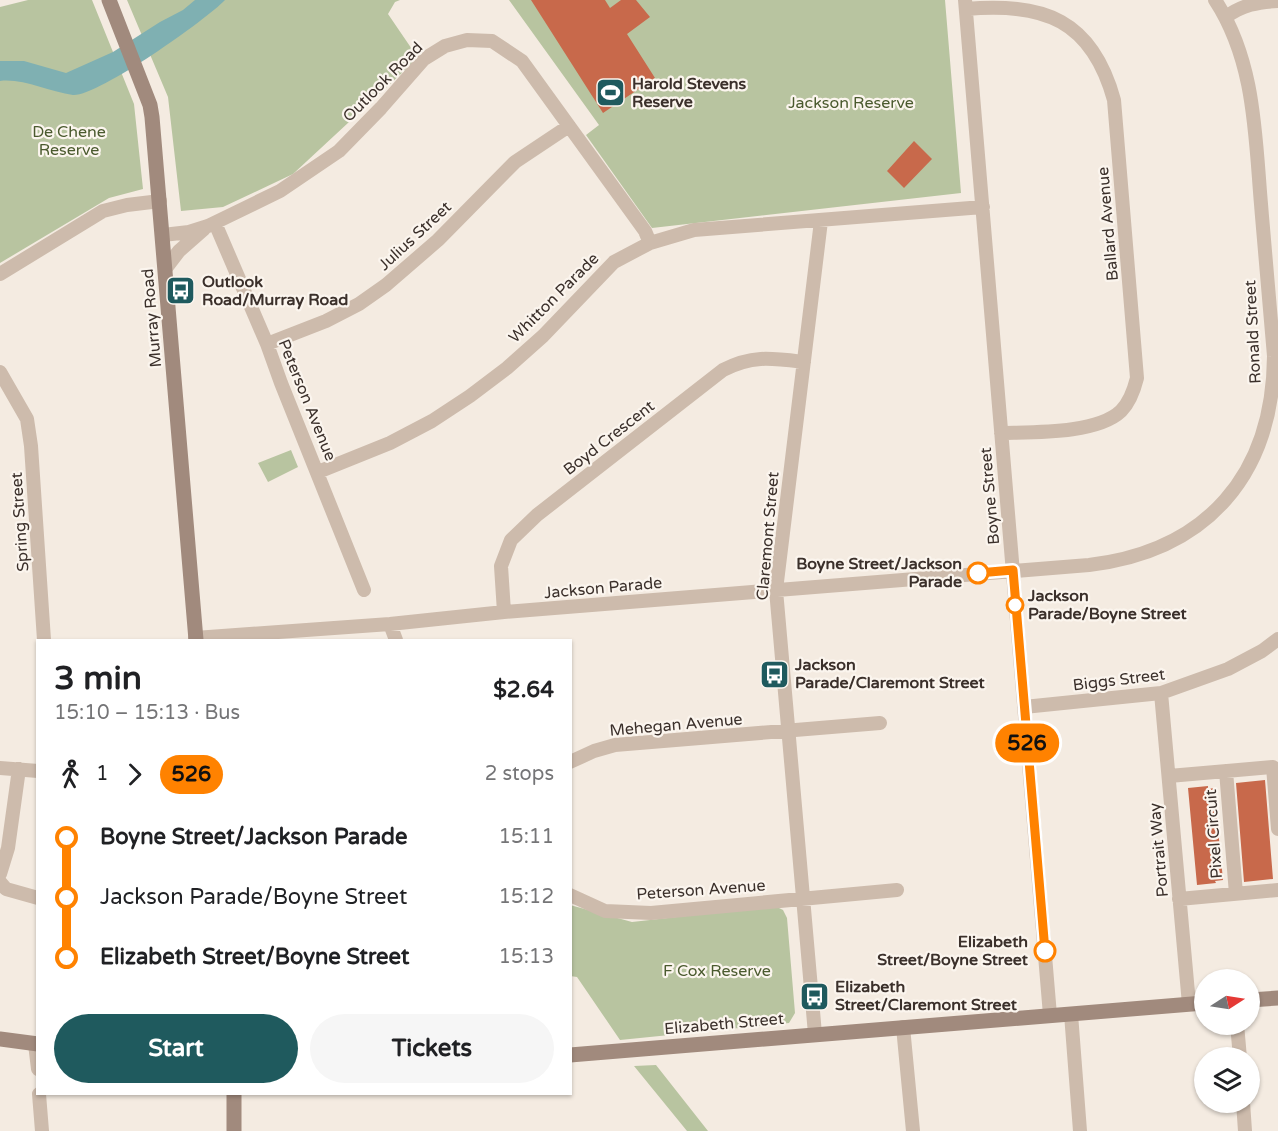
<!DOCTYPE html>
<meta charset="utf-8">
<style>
:root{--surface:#fff;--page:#f6f6f6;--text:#202124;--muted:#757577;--accent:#1f5a5e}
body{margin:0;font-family:"Varela Round",sans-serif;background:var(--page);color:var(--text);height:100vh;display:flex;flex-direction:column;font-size:22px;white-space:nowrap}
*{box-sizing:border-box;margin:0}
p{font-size:20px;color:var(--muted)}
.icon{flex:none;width:33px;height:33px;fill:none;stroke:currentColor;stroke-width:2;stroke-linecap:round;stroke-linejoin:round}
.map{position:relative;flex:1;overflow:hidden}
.drawer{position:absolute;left:36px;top:639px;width:536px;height:456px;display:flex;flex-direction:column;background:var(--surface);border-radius:0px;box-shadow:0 2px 4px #0004}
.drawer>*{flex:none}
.badge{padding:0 12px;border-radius:20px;font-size:21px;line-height:39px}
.needle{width:39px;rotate:78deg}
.controls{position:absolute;left:1194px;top:969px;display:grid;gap:12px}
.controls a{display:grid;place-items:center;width:66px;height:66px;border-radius:50%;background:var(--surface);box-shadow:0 2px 4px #0004;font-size:30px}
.map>.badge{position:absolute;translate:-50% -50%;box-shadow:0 0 0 3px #fff}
.legs{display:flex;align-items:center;gap:9px;height:66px;padding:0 18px;font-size:20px}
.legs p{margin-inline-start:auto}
.headline{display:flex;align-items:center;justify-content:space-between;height:102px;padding:0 18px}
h1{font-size:33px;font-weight:800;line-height:45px}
.cta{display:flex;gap:12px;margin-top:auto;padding:12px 18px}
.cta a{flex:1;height:69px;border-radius:36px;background:var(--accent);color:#fff;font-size:24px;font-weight:800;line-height:69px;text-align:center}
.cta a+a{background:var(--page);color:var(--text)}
ul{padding:0 18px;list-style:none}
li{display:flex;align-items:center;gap:21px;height:60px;font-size:22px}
li i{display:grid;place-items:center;width:9px;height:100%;margin:0 8px;background:currentColor}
li i::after{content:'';width:15px;height:15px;margin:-8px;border:4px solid;border-radius:50%;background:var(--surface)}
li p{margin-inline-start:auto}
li:first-child i{background:linear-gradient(#0000 50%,currentColor 0)}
li:last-child i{background:linear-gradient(currentColor 50%,#0000 0)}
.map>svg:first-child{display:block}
.green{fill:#b8c4a0}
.water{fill:#7fb0b2}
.building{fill:#c8694b}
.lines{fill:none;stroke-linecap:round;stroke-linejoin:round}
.street{stroke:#cdbbac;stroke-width:14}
.secondary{stroke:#a18a7d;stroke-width:15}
.line-1-casing{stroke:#fff;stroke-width:14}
.line-1{stroke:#ff8200;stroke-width:9}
.stop-1-dot{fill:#fff;stroke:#ff8200;stroke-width:3}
.labels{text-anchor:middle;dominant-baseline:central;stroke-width:4.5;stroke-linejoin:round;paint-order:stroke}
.street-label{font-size:16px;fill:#3b302b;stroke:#fbf5ee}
.poi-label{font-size:16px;font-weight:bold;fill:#3b302b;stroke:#fbf5ee;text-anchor:start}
.park-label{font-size:16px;fill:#4a5a2e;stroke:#fbf5ee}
.stop-label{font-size:16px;font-weight:bold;fill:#3b302b;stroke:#fbf5ee;text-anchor:end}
</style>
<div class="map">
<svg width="1278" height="1131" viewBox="0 0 1278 1131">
<rect width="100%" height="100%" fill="#f4ebe1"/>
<path class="green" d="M28,0H92L134,104L143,189L109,198L0,263V7Z
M127,0H400L395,2L388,14L418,58L293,174L223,207L181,211L168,97Z
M509,0H945L961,193L652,228L586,135L599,125Z
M291,450L298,467L268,482L258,463Z
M570,905L632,922L775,906L783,910L787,918L795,1013L789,1023L620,1040L577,977L570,976Z
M656,1065L708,1131H687L634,1066Z"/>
<path class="water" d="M195,0H225C206,20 97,97 73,95C50,92 22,78 0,81V61H24L66,73L113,52L160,22L183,10Z"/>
<path class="building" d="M531,0H605L610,8L621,0H636L650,17L627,34L655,78L603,113Z
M914,141L932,159L904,188L887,171Z
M1265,780L1273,879L1244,882L1236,783Z
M1208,786V789L1214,788L1223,880L1215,881L1216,883L1197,885L1188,788Z"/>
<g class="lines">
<path class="street" d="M965,0L1050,1015
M966,9C1044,2 1092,20 1114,100L1137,378C1134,390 1130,402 1121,411C1097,434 1033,432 1001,433
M1226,17C1242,5 1258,2 1278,1
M215,223L267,344L281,383L364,590
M163,235L189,232L208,226L280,191L339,151L381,108L424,59L445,46L467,40L492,41L522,61L645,231L650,243
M166,268L179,251L204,229
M0,274L103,211L127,205L160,201
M267,344L326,321L359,304L386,285L438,240L515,162L569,126
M0,372L27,419L31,446L44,640
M318,472L390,443L432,421L470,396L507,368L543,336L614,262L650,243L694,230L983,207
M504,612L501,566L511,540L537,515L723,370C752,355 771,358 804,362
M390,624L396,640
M195,638L390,624L504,612L1089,565C1207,551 1273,475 1274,356C1270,306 1265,255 1261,204C1255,134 1255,61 1215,0
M1161,693L1189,1004
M1024,707L1161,693L1228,669L1262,651L1278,639
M570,762L594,751L615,745L880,723
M0,768L38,771
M1226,771L1236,894
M1169,776L1273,767L1278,829
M0,874L8,848L19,769
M0,882L6,889L38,898
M570,895L605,911L651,913L897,890
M1179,899L1278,890
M1071,1014L1080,1131
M1237,1024L1240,1058
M903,1027L913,1131
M815,1034L776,590L821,221
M35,1044L38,1069
M39,1094L42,1131
M1243,1102L1245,1131"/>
<path class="secondary" d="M109,0L150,105L152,117L196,640
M1250,1000L1278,998
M0,1039L38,1044
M570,1055L1204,1003
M234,1094V1131"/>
</g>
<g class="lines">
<defs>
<path id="line-1" d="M978,573L1013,570L1045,951"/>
</defs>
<use href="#line-1" class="line-1-casing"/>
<use href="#line-1" class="line-1"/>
</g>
<defs>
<symbol id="stadium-square" viewBox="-11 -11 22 22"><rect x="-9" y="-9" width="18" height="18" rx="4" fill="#1f5a5e" stroke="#fbf5ee"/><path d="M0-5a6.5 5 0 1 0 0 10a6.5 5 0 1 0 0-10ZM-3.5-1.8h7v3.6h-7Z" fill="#fff"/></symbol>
<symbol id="bus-square" viewBox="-11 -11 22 22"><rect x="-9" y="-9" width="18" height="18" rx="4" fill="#1f5a5e" stroke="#fbf5ee"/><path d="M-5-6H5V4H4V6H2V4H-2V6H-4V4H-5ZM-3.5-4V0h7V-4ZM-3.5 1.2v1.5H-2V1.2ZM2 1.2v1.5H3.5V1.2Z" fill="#fff"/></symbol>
</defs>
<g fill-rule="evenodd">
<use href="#stadium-square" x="594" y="76" width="33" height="33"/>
<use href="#bus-square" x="164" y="274" width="33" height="33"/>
<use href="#bus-square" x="758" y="658" width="33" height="33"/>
<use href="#bus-square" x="798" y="980" width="33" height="33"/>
</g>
<g class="stop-1-dot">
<circle cx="978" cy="573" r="10"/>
<circle cx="1015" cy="605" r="8"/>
<circle cx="1045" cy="951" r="10"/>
</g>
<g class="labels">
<g class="street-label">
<text transform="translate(383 82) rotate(-45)">Outlook Road</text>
<text transform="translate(1108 224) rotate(-95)">Ballard Avenue</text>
<text transform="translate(415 236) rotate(-43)">Julius Street</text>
<text transform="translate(554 298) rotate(-45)">Whitton Parade</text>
<text transform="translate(152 318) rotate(-95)">Murray Road</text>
<text transform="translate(1253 332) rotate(-93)">Ronald Street</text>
<text transform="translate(307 400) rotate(68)">Peterson Avenue</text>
<text transform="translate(609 438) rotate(-38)">Boyd Crescent</text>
<text transform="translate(990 496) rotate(-95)">Boyne Street</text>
<text transform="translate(20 522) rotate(-94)">Spring Street</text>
<text transform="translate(768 536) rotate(-85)">Claremont Street</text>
<text transform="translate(603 588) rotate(-5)">Jackson Parade</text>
<text transform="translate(1119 680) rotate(-7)">Biggs Street</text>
<text transform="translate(676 725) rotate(-5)">Mehegan Avenue</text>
<text transform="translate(1214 834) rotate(-94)">Pixel Circuit</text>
<text transform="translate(1159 850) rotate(-95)">Portrait Way</text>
<text transform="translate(701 890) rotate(-4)">Peterson Avenue</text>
<text transform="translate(724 1024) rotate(-5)">Elizabeth Street</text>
</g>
<g class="poi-label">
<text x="632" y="84">Harold Stevens<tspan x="632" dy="18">Reserve</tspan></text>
<text x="202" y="282">Outlook<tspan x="202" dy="18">Road/Murray Road</tspan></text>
<text x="795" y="665">Jackson<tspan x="795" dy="18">Parade/Claremont Street</tspan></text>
<text x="835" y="987">Elizabeth<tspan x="835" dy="18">Street/Claremont Street</tspan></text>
</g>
<g class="park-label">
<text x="851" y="103">Jackson Reserve</text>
<text x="69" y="132">De Chene<tspan x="69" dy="18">Reserve</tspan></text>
<text x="717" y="971">F Cox Reserve</text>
</g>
<g class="stop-label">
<text x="962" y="564">Boyne Street/Jackson<tspan x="962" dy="18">Parade</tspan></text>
<text x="1028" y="596" text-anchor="start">Jackson<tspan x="1028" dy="18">Parade/Boyne Street</tspan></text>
<text x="1028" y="942">Elizabeth<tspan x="1028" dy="18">Street/Boyne Street</tspan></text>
</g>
</g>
</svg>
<div class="controls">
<a><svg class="needle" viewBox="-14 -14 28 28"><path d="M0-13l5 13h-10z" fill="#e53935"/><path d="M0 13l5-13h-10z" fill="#757577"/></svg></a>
<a><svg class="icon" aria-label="layers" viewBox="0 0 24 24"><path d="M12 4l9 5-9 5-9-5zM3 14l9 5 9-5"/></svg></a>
</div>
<b class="badge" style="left:1027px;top:743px;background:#ff8200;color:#111">526</b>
<section class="drawer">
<div class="headline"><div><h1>3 min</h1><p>15:10 – 15:13 · Bus</p></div><b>$2.64</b></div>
<div class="legs"><svg class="icon" aria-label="walk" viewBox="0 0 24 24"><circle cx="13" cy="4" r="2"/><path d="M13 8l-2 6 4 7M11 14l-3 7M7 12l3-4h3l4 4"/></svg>1<svg class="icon" aria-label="forward" viewBox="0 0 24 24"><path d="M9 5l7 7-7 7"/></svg><b class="badge" style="background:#ff8200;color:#111">526</b><p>2 stops</p></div>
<ul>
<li><i style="color:#ff8200"></i><b>Boyne Street/Jackson Parade</b><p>15:11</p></li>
<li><i style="color:#ff8200"></i><span>Jackson Parade/Boyne Street</span><p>15:12</p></li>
<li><i style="color:#ff8200"></i><b>Elizabeth Street/Boyne Street</b><p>15:13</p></li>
</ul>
<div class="cta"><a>Start</a><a>Tickets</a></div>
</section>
</div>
